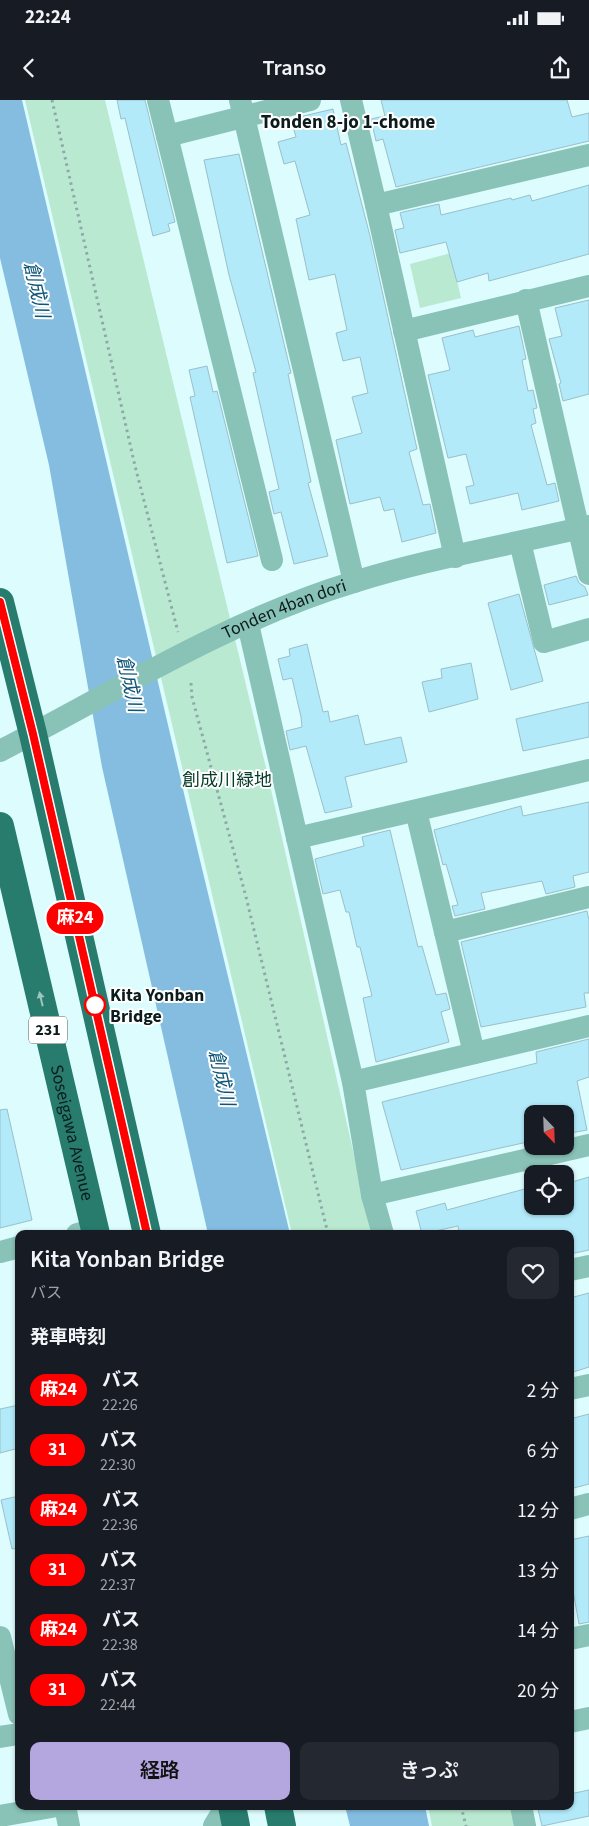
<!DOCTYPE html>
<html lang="ja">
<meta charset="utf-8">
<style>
:root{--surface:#171b24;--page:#242831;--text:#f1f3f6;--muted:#9ea1a6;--accent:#b4a6de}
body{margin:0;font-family:"Source Sans 3","Noto Sans JP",sans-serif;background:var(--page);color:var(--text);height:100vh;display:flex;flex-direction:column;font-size:19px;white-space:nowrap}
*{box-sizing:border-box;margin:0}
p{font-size:16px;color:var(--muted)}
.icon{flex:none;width:28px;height:28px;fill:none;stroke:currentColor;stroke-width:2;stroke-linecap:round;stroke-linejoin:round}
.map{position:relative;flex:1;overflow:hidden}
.side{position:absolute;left:15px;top:1130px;width:559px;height:580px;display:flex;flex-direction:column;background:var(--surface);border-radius:10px;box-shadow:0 1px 4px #0004}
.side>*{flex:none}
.badge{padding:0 10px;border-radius:16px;font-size:18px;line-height:32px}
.needle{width:32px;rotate:157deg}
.controls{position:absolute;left:524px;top:1005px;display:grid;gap:10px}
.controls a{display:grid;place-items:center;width:50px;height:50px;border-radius:10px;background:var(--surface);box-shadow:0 1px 4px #0004;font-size:25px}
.map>.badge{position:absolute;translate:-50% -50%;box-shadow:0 0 0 2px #fff}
h2{padding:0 15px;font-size:19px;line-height:45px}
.round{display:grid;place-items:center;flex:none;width:52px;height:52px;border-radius:10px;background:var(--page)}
.headline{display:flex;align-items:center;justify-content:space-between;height:85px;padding:0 15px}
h1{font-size:24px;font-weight:600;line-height:38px}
.cta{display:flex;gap:10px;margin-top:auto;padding:10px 15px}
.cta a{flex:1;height:58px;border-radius:10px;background:var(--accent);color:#111;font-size:20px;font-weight:600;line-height:58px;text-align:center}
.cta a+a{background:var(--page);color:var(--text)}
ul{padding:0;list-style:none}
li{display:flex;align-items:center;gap:15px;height:60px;padding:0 15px}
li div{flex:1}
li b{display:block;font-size:19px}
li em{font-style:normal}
li .badge{min-width:55px;font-weight:700;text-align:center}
.status{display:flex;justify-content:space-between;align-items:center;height:35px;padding:0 25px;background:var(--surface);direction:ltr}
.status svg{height:14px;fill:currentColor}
header{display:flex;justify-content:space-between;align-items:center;height:65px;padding:0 15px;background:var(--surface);font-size:22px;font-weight:600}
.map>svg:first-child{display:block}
.green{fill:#b9ead1}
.water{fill:#85bde0}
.building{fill:#b2eafa;stroke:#9abfca}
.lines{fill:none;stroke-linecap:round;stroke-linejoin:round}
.path{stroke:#8ea8a9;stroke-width:3;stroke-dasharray:2.5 4;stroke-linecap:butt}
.minor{stroke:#89c2b7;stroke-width:22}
.highway{stroke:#277c6e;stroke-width:28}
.oneway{fill:#9ec4be}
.line-casing{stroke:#fff;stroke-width:11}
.line{stroke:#f00;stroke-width:8}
.stop-dot{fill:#fff;stroke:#f00;stroke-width:2.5}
.labels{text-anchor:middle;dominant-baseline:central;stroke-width:4;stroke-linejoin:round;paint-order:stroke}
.shield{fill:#fff;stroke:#556060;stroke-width:1}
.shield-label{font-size:16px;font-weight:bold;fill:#0c1c1c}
.street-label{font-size:18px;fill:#0c1c1c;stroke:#fff}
.park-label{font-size:18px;fill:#073b27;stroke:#fff}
.stop-label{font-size:18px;font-weight:bold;fill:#0c1c1c;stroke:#fff;text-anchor:start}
.neighbourhood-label{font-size:19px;font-weight:bold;fill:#0c1c1c;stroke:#fff}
.water-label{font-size:19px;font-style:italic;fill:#0e5577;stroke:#fff}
</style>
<div class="status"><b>22:24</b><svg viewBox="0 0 49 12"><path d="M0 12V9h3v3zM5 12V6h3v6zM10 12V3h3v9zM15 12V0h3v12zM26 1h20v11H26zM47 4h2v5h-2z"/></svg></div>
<header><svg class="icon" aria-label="back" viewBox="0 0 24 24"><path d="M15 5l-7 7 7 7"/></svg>Transo<svg class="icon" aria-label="share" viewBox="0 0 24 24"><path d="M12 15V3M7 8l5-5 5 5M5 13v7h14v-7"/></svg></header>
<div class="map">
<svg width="589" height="1726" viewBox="0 0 589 1726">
<rect width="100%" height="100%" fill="#dcfcfd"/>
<path class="green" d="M25,0H105L267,672L372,1134H292Z
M451,153L461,198L420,208L410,164Z
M428,1706H510L515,1726H432Z"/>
<path class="water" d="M0,0H22L186,702L290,1134H208L102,667L49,365L0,158Z
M345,1706H425L429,1726H350Z"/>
<path class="building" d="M117,0H145L175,122L168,124L170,131L153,136L125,18L121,19Z
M381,0H567L572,17L589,13V41L396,87L383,39L376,41L371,19L385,16Z
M333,9L341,45L346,43L370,136L417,349L409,352L423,405L430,404L436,433L402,442L394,409L384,411L380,397L350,404L336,340L362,333L352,297L368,293L360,257L343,261L336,233L347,230L335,174L309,180L296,119L310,115L295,61L284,64L278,42L296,37L291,19Z
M239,54L291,273L288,274L311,382L308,383L328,456L294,464L281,412L274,414L269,392L279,389L253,273L256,272L229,175L204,60Z
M589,85V154L489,181L488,173L457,182L446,142L400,153L395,130L404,128L400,113L403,112L439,104L441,115L511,98L512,100L530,95L532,101Z
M589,200V294L563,301L559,284L561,283L549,239L562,236L555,208Z
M519,226L526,259L522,260L528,291L533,290L537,308L533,309L536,323L531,325L547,385L555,383L559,401L522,410L518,393L470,404L466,387L474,385L466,354L448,358L428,275L450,270L442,238L473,230L475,237Z
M207,266L213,292L217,291L258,456L227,463L190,297L195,296L189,270Z
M576,476L579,483L585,487L588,495L549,505L544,485Z
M519,494L543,581L511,590L488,503Z
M307,544L323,612L328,611L330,622L358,615L365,645L401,637L407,662L345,677L352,707L325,713L306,646L290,650L286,631L302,627L301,617L292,578L283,580L278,559L290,556L289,549Z
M471,563L478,599L429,612L422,582L442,578L441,569Z
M589,602V637L523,651L516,619Z
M589,702V772L573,776L575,787L546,794L542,781L481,793L485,809L455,816L452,806L458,805L446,764L443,765L434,730L521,706L523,716Z
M390,730L418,847L422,846L436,895L446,893L450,909L441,912L449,942L376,962L363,898L372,896L360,847H357L349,812H346L340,790L323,794L315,759L364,746L362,737Z
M587,811L589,820V893H584L586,907L481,927L461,842Z
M589,939V977L577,981L587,1030L565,1034V1014H532V1041L401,1070L382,1002L537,963L536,952Z
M7,1009L32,1120L0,1128V1010Z
M589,1077V1150L570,1154V1134H459L458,1126L422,1134L416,1111L445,1103L447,1110L532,1087V1106H565V1084Z
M589,1193V1267L570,1273V1198Z
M19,1305V1348L0,1353V1309Z
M589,1314V1384L570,1389V1319Z
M19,1396V1448L12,1449L1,1400Z
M589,1436V1522L579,1524L570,1474V1440Z
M589,1690V1716L542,1726L538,1709L552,1706H570V1694Z"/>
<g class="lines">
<path class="path" d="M52,0L135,366L178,532
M191,583L192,597L246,797L328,1134
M461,1706L466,1726"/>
<g class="minor">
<path d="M158,0L167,36L310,0"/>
<path d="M240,0L354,482"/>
<path d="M351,0L376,105L455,457"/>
<path d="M167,36L272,460"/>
<path d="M376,105L589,55"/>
<path d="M526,200L589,474"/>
<path d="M404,231L589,186"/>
<path d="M520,442L544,542L589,529"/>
<path d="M248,524L353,982L372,1095L383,1134"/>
<path id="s1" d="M0,651C114,592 231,519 354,482C430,458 511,445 589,426"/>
<path d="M416,711L474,953"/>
<path d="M297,738L589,670"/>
<path d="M445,832L589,797"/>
<path d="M353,982L589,926"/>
<path d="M372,1095L589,1045"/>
<path d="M77,1134L95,1129"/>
<path d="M0,1152L19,1147"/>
<path d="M570,1170L589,1166"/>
<path d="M570,1289L589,1285"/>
<path d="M570,1409L589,1404"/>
<path d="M0,1537L19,1614"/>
<path d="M570,1539L589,1535"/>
<path d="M570,1622L589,1618"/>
<path d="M0,1637L19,1634"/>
<path d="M65,1706L69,1726"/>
<path d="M521,1706L525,1726"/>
<path d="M0,1716L57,1706"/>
<path d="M214,1726L226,1706"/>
</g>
<g class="highway">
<path d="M0,502L33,634L147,1134"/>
<path id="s2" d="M0,726L96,1134"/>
<path d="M232,1706L236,1726"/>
<path d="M278,1706L282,1726"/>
</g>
</g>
<defs><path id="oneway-solid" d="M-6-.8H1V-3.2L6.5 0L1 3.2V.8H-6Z" transform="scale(1.25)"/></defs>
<use class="oneway" href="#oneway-solid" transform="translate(41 899) rotate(-103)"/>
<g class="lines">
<defs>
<path id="line" d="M0,502L33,634L147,1134"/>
</defs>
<use href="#line" class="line-casing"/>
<use href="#line" class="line"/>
</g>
<circle class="stop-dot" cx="95" cy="905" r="10"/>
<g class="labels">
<rect class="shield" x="29" y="916.5" width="38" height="27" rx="4"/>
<g class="shield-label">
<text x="48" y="930">231</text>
</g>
<g class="street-label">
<text stroke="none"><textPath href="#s1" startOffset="318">Tonden 4ban dori</textPath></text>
<text stroke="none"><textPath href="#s2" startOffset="315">Soseigawa Avenue</textPath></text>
</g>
<g class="park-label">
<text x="227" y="680">創成川緑地</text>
</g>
<g class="stop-label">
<text x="110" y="895">Kita Yonban<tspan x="110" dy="21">Bridge</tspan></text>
</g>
<g class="neighbourhood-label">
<text x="348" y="22">Tonden 8-jo 1-chome</text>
</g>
<g class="water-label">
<text transform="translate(36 190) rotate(77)">創成川</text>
<text transform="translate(129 584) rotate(77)">創成川</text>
<text transform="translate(221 978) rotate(77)">創成川</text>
</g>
</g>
</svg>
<div class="controls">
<a><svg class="needle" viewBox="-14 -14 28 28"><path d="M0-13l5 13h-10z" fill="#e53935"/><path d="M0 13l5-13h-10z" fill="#9ea1a6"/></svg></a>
<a><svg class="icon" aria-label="locate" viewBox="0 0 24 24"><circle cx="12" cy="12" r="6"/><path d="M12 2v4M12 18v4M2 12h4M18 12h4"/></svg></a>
</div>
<b class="badge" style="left:75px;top:818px;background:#f00;color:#fff">麻24</b>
<section class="side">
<div class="headline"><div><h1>Kita Yonban Bridge</h1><p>バス</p></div><a class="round"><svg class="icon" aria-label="heart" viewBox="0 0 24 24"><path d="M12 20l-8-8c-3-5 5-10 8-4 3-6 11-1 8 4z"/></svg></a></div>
<h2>発車時刻</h2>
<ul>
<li><span class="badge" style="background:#f00;color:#fff">麻24</span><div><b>バス</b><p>22:26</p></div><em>2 分</em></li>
<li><span class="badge" style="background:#f00;color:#fff">31</span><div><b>バス</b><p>22:30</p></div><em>6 分</em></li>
<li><span class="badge" style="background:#f00;color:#fff">麻24</span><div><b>バス</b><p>22:36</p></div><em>12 分</em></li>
<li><span class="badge" style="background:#f00;color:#fff">31</span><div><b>バス</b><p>22:37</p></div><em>13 分</em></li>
<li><span class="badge" style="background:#f00;color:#fff">麻24</span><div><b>バス</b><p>22:38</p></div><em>14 分</em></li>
<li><span class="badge" style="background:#f00;color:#fff">31</span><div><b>バス</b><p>22:44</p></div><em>20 分</em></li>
</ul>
<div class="cta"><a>経路</a><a>きっぷ</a></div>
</section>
</div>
